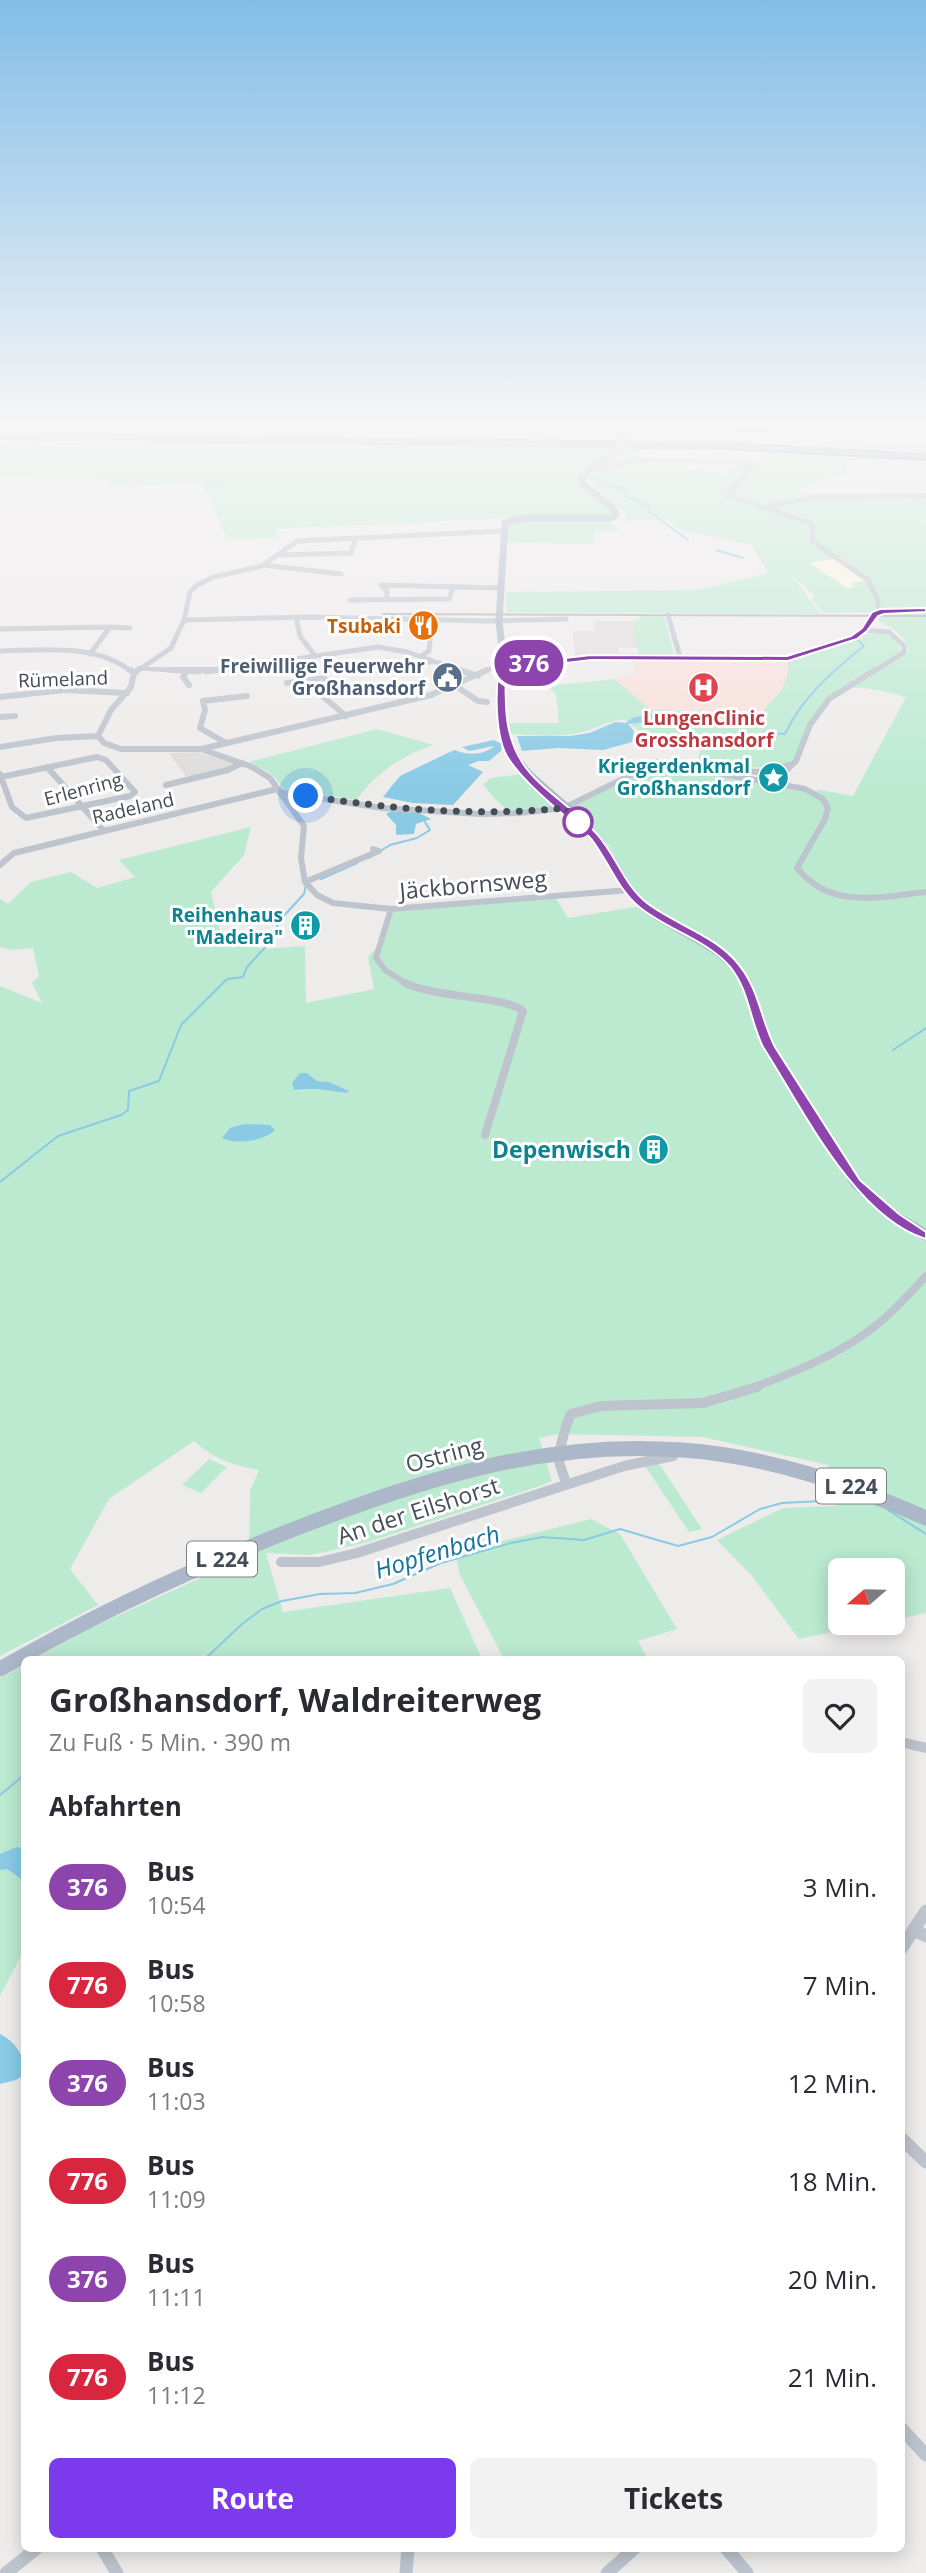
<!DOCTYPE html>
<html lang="de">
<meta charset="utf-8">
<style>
:root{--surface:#fff;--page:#f2f2f3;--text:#2b2b33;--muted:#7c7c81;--accent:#7c3aed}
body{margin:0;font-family:"Open Sans",sans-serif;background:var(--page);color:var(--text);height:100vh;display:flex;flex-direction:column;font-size:26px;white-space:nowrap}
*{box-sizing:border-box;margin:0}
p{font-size:23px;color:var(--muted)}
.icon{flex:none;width:38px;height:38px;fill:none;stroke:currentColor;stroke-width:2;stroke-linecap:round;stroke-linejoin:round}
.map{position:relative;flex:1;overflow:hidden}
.side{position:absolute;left:21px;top:1656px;width:884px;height:896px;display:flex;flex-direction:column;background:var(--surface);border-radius:10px;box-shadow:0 4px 18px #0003}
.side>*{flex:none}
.badge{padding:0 14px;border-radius:23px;font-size:24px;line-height:46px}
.needle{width:46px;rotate:250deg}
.fabs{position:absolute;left:828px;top:1558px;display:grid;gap:14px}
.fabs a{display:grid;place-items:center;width:77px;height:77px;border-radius:10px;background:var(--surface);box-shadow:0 4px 18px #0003;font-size:35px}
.you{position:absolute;width:35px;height:35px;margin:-18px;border:5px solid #fff;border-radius:50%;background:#1a73e8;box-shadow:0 0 0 10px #1a73e833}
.map>.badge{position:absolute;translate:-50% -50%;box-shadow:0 0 0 4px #fff}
h2{padding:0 28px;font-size:26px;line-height:63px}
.round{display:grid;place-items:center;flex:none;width:74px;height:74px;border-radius:10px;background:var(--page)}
.headline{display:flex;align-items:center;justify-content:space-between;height:119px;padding:0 28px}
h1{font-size:33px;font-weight:700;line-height:52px}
.cta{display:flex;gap:14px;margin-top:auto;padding:14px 28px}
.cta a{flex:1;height:80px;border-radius:10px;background:var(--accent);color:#fff;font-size:28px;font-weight:700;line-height:80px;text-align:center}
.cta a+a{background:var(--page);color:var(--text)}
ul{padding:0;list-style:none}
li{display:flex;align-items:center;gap:21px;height:98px;padding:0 28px}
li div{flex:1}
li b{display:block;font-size:26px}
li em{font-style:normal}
li .badge{min-width:77px;font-weight:700;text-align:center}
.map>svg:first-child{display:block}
.commercial{fill:#faf5e3}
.education{fill:#dfdcdc}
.medical{fill:#f8e0db}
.green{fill:#bbead1;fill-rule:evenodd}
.water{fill:#8acae5}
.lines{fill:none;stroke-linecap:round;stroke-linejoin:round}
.stream{stroke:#8acae5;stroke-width:2}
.highway-casing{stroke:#7184a3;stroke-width:4}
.minor-far4{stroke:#bdc4cd;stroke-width:5}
.minor-far3{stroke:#bdc4cd;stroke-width:6}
.minor-far2{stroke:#bdc4cd;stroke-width:8}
.minor-far1{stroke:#bdc4cd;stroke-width:10}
.minor{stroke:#bdc4cd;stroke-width:13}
.major-far3{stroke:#acb8c9;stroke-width:7}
.major-far2{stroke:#acb8c9;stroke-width:9}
.major-far1{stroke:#acb8c9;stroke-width:11}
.major{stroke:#acb8c9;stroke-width:15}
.highway{fill:#8599b8;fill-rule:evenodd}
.rail{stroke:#aeb0b5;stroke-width:2}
.major-bridge{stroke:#acb8c9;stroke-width:7}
.line{fill:#8e44ad;stroke:#fff;stroke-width:2}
.walk{stroke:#454d57;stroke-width:7;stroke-dasharray:0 12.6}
.stop-dot{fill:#fff;stroke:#8e44ad;stroke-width:3.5}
.labels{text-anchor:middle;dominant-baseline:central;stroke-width:6;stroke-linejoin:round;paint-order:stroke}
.far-food-label{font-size:19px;font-weight:bold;fill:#c56008;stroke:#fff;text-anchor:end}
.far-service-label{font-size:19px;font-weight:bold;fill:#4e5e75;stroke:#fff;text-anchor:end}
.far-street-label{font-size:19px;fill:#454d57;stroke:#fff}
.far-health-label{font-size:19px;font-weight:bold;fill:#be3a42;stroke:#fff}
.far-culture-label{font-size:19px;font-weight:bold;fill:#0d838f;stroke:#fff;text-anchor:end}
.shield{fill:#fff;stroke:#7d8289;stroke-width:2}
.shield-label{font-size:21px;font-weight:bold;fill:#454d57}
.street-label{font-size:23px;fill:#454d57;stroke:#fff}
.culture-label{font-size:23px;font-weight:bold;fill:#0d838f;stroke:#fff;text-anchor:end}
.water-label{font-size:24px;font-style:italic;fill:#14729b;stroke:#fff}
</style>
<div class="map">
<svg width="926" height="2573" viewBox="0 0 926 2573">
<rect width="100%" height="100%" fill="#eeebeb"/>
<path class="commercial" d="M836,559L867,581L851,583L856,587L847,588L808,563Z"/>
<path class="education" d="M594,621H632L638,648H618L619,654L575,656L573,631H594Z
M196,752L237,764L226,769L187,778L169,753Z"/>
<path class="medical" d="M634,659L788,661L789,677L777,696L762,712L651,710L615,679L635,673Z"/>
<path class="green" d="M69,427H611L618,439L64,432Z
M785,427H919L926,429V452L768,442H786Z
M0,438L639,447L642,459L685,460L681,468L726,473L735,462L754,463L766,452L770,451L886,459L881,461L847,460V472L798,490L811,497L920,496L926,500V1613L893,1620L892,1570H840V1622H881L799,1639L752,1576L717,1540L783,1508L836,1506L828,1465L703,1437L559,1434L539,1438L552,1481L543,1485L368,1542L311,1555L266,1553L283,1612L450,1588L482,1659H199L212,1648L197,1659H34L88,1629L247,1557V1579L249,1557L260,1554L249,1556L250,1491L259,1470C232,1465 214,1459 194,1441L109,1499L70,1569L98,1605L0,1656V986L42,1003L32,983L39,976L33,948L12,950L0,947V899L8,904L31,882L71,872L97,888L135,877L119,860L251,827L244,855L211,892L220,931L263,949L305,946L306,1003L374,989L368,957L385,939L394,910L556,899L568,918L648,905L632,888L609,845L574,807L657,763L803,792L820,790L853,796L906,697C893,693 864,686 851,688C819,692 807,736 796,761C763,770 731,768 698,765L701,741L638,742L639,731L624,719C608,721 597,728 582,732C558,738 535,735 511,734L509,723H559L556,694L547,686L615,679L651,710L762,712C777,696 790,684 788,661C812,652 892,609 901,652L882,668L909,651C906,637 891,627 879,621C883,588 864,576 839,558L809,563L847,588L855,587L850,583L867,581L871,588L877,612L823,613L812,600L814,595L790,574L821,614L507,612L505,592L696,590L768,573L752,545L678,529L668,519L625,521L626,513L588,481L589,477L577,478L578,482L612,512L608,519L619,531H594L593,544L507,542V518L275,529L278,538L227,539L202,483L108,487L105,480L0,478ZM307,1073L317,1081L329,1082L349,1091L347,1093L317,1089L298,1091L292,1083L300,1074Z
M639,616H664L674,654H639L632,621L639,620Z
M377,729L434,745C400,756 378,772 356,800L284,789L273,775L249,762Z
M522,774L557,806L509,811L495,799L483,784L491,778Z
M209,1459L227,1467L201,1493L182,1485Z
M658,1462L702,1529L689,1532L645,1466Z
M591,1519L620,1534L677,1629L638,1641L648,1659H504L460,1575L455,1553Z
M24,1664V1950L0,1996V1678Z"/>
<path class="water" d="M653,713H658L663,720L628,724L634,731L632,742L603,750L558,748L522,751L517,736H570L590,733L615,722L626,723L632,718Z
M494,740L502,744L501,751L489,761H479L468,765L483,772L453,805L413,803L383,797L400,776L454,750C467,755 483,756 494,746L469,751L462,747Z
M392,811L419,813L431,819L416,824L414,834L396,835V825L386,814Z
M300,1073H307L317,1081L329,1082L349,1091L347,1093L317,1089L294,1090L292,1083Z
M245,1124L270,1125L275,1130C264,1141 236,1145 222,1138L230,1128Z
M17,1847L24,1849V1881L7,1869L0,1870V1854Z
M0,2034C17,2043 25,2056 24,2075L16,2080L0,2084Z"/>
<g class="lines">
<path class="stream" d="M206,478L218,487
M590,478L625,490L627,496L649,507L650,512L688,540
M716,550L743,558
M771,733L785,734C802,697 833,671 864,646L858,640
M369,858L390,845L417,838L430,830L425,822
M321,879L357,863
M893,1050L926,1028
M0,1182L58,1136L121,1115L128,1110L129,1091L159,1081L181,1025L227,979L243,977L247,967L269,943L280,920L304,894L306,885
M888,1510L926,1534
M205,1659L242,1624L262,1609L282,1601L320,1594L355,1593L393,1584L441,1563L511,1543L542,1537L584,1540L620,1529L678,1546L712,1537L760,1509L782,1503L861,1499
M0,1795L24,1775"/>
<defs>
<path id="highway" d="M0,434L732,444L926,455V459L732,448L0,438Z"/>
</defs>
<use href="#highway" class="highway-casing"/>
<path class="minor-far4" d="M638,427L769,430
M592,468H607L637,460L737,462L753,465L728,495L810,523L813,527L812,541L868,580L877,598L879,613
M768,507L814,497L926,496
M277,555L351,553L356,538
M263,565L341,574
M387,599V591L381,585L500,588
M350,600L449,599L453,587
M668,615L680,657
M296,617L300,636L315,656
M184,620L312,617L488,621L566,619
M110,627L130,628
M0,629L110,627L90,654
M865,630L889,632L904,646V652L873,672
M0,651C44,650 96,643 132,672
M421,656L429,651L432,621
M505,665L622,656L788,659L854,638L865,630L875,614L883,611H926
M140,668L199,672
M136,672L171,648L184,620L190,592L197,585L214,577L262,566L297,541L503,531
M206,672L378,647L407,652L465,672
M385,672L433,661
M483,672L494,667"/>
<path class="minor-far3" d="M130,670L134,673
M171,670H218
M460,670L478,676
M186,672L183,677L189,685
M379,673L393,670
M306,681L324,678L327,682L309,685L346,716
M327,682L332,686L341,684
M287,683L306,681L308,684
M456,686L478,701L487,702
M0,697L64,690L127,693
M0,717L15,716
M98,736L111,710L131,687L134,673L138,670
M98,736L104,743L121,749H201L431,695L487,670
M226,743L200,728L205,710L203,701L247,696
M0,747L56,738L98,736
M201,749L252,767L270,778L304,826L301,858L305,882L317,895L333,903L391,909L629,890
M97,757L106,760L135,792L130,796L26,818L12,807L1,777Z
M47,767L104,831
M734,771L766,772L789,765
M0,774L1,777
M774,783L796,761L810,725L829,699L875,670
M166,785L228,770L242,763
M279,792L382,808L480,814L520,813L564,808L657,762L805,789L823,799L828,808L825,819L797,868C831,910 879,897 926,892
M0,865L14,853L277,789
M305,882L379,851L373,849
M391,909L376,958L386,971L409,985"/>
<path class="minor-far2" d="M405,983C436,998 505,996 523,1011L485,1135
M752,1388C795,1372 843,1353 879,1323C896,1309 911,1292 926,1276"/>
<path class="minor-far1" d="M566,1483C564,1476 560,1467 559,1460C559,1449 566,1424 571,1414L601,1406L703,1403L757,1387
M281,1562H319L357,1553L624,1466L673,1456
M901,1742L926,1748"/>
<path class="minor" d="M914,1930L926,1936
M901,1949L926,1911
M901,2138L926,2162
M901,2428L926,2455
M102,2548L117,2573
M726,2548L747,2573
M6,2573L37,2548
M406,2573L408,2548
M607,2573L635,2548"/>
<path class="major-far3" d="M614,427L622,438
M504,665L499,621L505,523L526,518H612L616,514L614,509L584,485L581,479L589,470L621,449
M503,672V669"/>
<path class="major-far2" d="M503,670C493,780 539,770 598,840C616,862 624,891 647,909C682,935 726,944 747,985"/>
<path class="major-far1" d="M746,983L769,1047L856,1183L894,1216L926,1235"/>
<path class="major" d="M0,1669C97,1613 198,1566 302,1526C429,1478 543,1440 682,1450C768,1456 848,1484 926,1518"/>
<use href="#highway" class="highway"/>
<path class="rail" d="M383,614L926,616"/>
<path class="major-bridge" d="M621,449L622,438"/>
</g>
<linearGradient id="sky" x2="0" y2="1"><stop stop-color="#82bde7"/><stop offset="0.54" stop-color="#f7f6f6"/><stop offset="1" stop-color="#f7f6f6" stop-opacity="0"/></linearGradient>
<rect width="926" height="787" fill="url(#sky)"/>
<path class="line" d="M926,608V612L884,614L878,616L867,631L857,639L788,661L591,660L508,670C504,680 506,694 506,706C509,779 555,788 597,834C616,855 624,885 647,903C676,925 717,936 739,965C759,989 761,1020 775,1047L860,1180L899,1214L926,1232V1239C855,1218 801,1106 763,1047C750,1021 749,991 731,968C707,939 666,930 638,906C617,888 608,861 592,840C583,830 570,821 560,812C542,796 521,778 508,758C495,738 495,692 499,669L503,665L591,655L787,656L851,636L862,628L872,612L880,609Z"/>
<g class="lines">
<path class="walk" d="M306,796C393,809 477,817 565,808L578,822"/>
</g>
<defs>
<symbol id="restaurant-disc" viewBox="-11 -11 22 22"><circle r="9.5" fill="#e8710a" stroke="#fff"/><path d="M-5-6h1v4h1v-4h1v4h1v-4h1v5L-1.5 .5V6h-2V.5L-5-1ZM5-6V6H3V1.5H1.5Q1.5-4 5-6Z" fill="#fff"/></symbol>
<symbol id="civic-disc" viewBox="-11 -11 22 22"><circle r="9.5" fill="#5c6f8a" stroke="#fff"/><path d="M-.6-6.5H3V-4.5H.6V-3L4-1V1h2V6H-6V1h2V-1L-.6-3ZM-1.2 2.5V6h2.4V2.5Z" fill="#fff"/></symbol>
<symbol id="hospital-disc" viewBox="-11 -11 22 22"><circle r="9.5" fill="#e0444e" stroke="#fff"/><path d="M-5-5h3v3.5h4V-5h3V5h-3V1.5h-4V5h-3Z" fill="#fff"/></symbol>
<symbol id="sight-disc" viewBox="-11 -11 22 22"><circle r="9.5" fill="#0f9aa8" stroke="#fff"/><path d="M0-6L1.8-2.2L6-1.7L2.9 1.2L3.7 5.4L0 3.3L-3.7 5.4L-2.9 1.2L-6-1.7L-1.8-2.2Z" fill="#fff"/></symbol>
<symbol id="building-disc" viewBox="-11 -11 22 22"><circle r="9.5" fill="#0f9aa8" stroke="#fff"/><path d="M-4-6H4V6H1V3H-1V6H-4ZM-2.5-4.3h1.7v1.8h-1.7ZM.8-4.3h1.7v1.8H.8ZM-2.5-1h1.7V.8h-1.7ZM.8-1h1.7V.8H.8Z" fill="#fff"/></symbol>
</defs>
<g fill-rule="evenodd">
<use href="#restaurant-disc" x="406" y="608" width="35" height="35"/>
<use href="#civic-disc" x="430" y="660" width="35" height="35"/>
<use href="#hospital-disc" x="686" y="670" width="35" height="35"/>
<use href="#sight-disc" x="756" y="760" width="35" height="35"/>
<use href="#building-disc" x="288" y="908" width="35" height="35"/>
<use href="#building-disc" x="636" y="1132" width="35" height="35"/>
</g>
<circle class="stop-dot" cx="578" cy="822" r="14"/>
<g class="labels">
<g class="far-food-label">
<text x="401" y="626">Tsubaki</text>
</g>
<g class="far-service-label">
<text x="425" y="666">Freiwillige Feuerwehr<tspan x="425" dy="22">Großhansdorf</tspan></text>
</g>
<g class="far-street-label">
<text transform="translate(63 679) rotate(-2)">Rümeland</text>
<text transform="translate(83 789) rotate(-15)">Erlenring</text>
<text transform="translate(133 808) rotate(-13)">Radeland</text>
</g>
<g class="far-health-label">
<text x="704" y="718">LungenClinic<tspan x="704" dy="22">Grosshansdorf</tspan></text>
</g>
<g class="far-culture-label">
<text x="750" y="766">Kriegerdenkmal<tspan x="750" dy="22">Großhansdorf</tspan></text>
<text x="283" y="915">Reihenhaus<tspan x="283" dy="22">"Madeira"</tspan></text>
</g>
<g class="shield">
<rect x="816" y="1468.5" width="70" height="35" rx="5"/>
<rect x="187" y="1541.5" width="70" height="35" rx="5"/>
</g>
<g class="shield-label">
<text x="851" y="1486">L 224</text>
<text x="222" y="1559">L 224</text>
</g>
<g class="street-label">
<text transform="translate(473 884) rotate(-5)">Jäckbornsweg</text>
<text transform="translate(444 1454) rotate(-15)">Ostring</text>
<text transform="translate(418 1510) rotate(-18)">An der Eilshorst</text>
</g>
<g class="culture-label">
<text x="631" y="1149">Depenwisch</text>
</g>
<g class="water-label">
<text transform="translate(437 1551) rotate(-17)">Hopfenbach</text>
</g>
</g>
</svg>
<div class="fabs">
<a><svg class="needle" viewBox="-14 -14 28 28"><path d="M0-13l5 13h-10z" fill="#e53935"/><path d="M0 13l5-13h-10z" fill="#7c7c81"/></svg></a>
</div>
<div class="you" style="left:306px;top:796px"></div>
<b class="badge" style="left:529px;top:663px;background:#8e44ad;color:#fff">376</b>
<section class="side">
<div class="headline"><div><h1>Großhansdorf, Waldreiterweg</h1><p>Zu Fuß · 5 Min. · 390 m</p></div><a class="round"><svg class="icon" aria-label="heart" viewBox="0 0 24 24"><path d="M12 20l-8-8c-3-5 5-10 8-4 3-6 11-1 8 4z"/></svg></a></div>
<h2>Abfahrten</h2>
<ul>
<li><span class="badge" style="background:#8e44ad;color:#fff">376</span><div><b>Bus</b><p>10:54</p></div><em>3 Min.</em></li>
<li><span class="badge" style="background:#d7263d;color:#fff">776</span><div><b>Bus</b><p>10:58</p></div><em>7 Min.</em></li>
<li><span class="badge" style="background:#8e44ad;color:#fff">376</span><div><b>Bus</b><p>11:03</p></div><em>12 Min.</em></li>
<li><span class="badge" style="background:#d7263d;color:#fff">776</span><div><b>Bus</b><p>11:09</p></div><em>18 Min.</em></li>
<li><span class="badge" style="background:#8e44ad;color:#fff">376</span><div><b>Bus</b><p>11:11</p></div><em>20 Min.</em></li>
<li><span class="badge" style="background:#d7263d;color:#fff">776</span><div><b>Bus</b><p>11:12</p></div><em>21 Min.</em></li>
</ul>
<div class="cta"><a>Route</a><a>Tickets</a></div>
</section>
</div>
